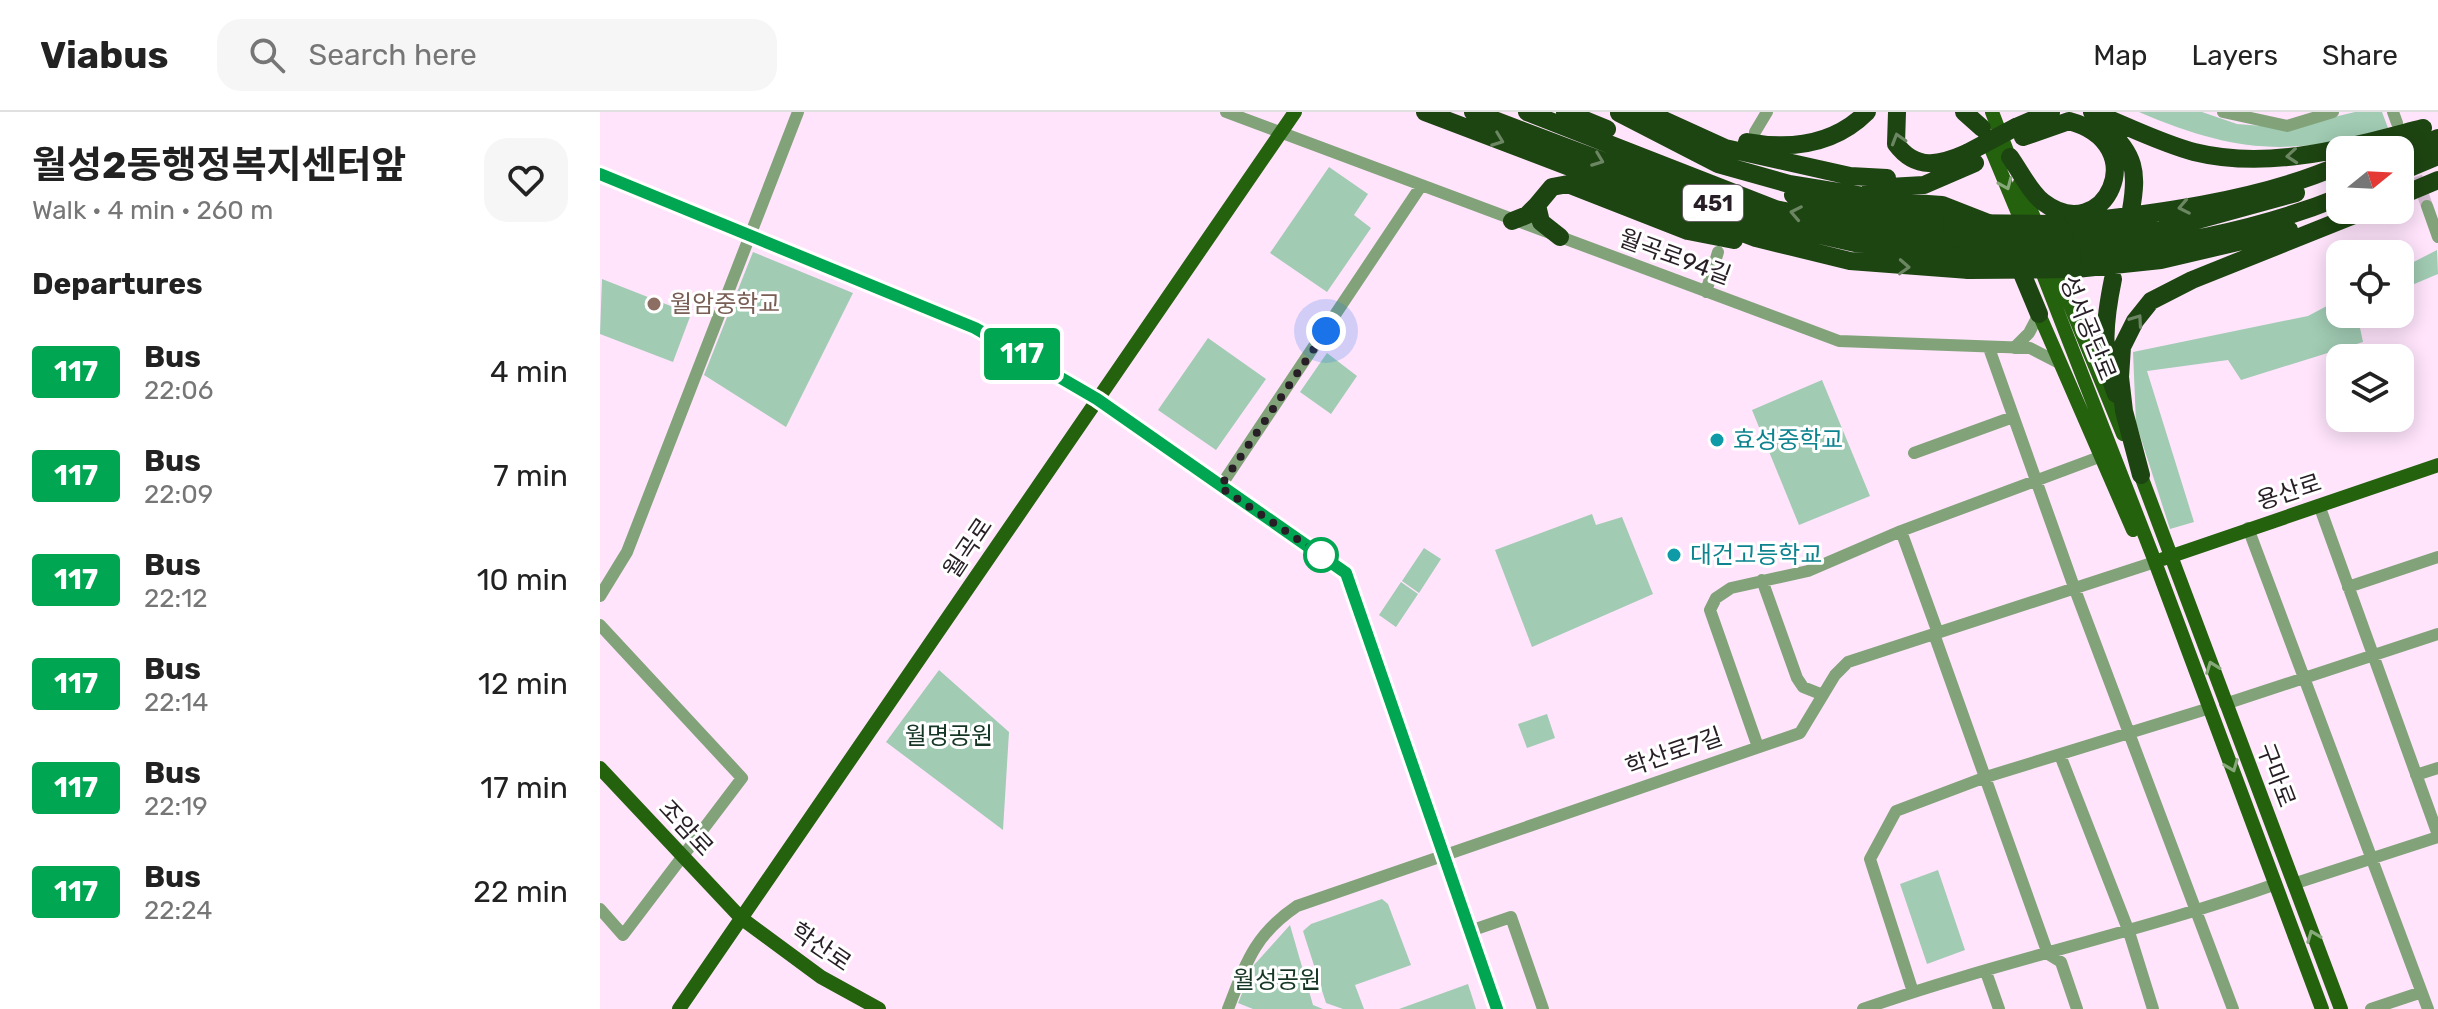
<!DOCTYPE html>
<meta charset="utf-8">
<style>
:root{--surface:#fff;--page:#f6f6f6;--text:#222;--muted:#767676;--line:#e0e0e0}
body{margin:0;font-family:Rubik,"Noto Sans KR",sans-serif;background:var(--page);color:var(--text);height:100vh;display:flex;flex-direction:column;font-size:30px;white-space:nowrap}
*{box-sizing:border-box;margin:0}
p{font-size:26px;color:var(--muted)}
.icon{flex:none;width:44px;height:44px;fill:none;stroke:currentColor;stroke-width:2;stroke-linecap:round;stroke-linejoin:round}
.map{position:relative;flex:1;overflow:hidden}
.details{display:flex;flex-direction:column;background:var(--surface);width:600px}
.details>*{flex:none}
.badge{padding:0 16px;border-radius:6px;font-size:28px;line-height:52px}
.needle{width:52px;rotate:72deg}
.fabs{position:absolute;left:1726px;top:24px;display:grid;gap:16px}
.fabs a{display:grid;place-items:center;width:88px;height:88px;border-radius:16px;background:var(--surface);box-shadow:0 4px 20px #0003;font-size:40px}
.you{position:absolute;width:40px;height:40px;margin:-20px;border:6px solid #fff;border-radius:50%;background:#1a73e8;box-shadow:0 0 0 12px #1a73e833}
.map>.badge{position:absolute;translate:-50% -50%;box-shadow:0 0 0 4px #fff}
h2{padding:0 32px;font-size:30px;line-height:72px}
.round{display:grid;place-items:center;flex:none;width:84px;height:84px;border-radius:24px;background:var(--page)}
.headline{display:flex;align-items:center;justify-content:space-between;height:136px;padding:0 32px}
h1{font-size:38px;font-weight:700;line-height:60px}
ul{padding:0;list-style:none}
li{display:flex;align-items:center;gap:24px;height:104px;padding:0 32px}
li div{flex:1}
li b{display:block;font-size:30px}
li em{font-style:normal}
li .badge{min-width:88px;font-weight:700;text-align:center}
header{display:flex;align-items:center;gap:48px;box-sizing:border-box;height:112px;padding:0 40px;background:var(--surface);border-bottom:2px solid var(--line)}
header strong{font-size:38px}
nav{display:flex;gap:44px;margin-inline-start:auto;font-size:28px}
.search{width:560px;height:72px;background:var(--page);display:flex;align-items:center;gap:20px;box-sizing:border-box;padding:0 28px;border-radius:24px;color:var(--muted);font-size:30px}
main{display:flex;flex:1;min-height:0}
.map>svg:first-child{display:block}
.green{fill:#a1cbb3}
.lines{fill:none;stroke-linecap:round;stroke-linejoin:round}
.minor-tunnel{stroke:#d4bcd1;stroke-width:12;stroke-dasharray:12 6;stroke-linecap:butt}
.minor{stroke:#82a37a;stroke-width:12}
.major{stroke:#24620e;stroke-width:14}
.highway{stroke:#1d4511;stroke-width:18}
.highway-bridge{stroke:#1d4511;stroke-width:18}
.oneway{stroke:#6c8664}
.oneway2{stroke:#87a97a}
.line-casing{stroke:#fff;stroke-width:18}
.line{stroke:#00a651;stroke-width:12}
.walk{stroke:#271e26;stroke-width:8;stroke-dasharray:0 14.4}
.education-dot{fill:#8d6e63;stroke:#fff;stroke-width:3}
.culture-dot{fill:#0f9aa8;stroke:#fff;stroke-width:3}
.stop-dot{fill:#fff;stroke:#00a651;stroke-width:4}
.labels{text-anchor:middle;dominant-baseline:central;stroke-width:6;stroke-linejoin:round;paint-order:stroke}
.shield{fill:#fff;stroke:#686267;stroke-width:2}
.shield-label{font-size:22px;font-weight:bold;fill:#271e26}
.street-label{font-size:24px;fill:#271e26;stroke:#fff}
.education-label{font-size:24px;fill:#785e54;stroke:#fff;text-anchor:start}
.culture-label{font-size:24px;fill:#0d838f;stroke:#fff;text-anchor:start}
.park-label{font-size:24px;fill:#153625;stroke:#fff}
</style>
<header>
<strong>Viabus</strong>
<div class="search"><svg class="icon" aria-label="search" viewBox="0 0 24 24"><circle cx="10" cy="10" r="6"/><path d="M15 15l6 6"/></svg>Search here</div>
<nav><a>Map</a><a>Layers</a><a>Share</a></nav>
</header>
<main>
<section class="details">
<div class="headline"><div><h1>월성2동행정복지센터앞</h1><p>Walk · 4 min · 260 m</p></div><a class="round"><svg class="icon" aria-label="heart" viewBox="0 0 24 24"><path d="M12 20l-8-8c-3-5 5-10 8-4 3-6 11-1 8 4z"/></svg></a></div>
<h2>Departures</h2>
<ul>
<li><span class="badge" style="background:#00a651;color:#fff">117</span><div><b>Bus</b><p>22:06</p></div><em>4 min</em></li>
<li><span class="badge" style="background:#00a651;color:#fff">117</span><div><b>Bus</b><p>22:09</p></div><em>7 min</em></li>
<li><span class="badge" style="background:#00a651;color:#fff">117</span><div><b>Bus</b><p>22:12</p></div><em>10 min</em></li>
<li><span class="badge" style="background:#00a651;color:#fff">117</span><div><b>Bus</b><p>22:14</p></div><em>12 min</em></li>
<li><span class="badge" style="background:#00a651;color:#fff">117</span><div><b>Bus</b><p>22:19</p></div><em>17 min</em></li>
<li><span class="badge" style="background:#00a651;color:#fff">117</span><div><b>Bus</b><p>22:24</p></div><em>22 min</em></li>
</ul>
</section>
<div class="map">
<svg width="1838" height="897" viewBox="0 0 1838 897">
<rect width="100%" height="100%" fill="#ffe4fc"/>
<path class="green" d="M1539,0H1602L1637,12L1688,16L1755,0H1782L1788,16C1691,46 1632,40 1539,0Z
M729,55L768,82L754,103L771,116L727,180L670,141Z
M1837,138L1838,162L1800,178V157Z
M153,140L253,181L186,315L104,263Z
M2,167L91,202L73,250L0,222Z
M1740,187V202H1757L1763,230L1641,268L1628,248L1547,259L1594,410L1570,417L1536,311L1533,240L1708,204Z
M608,226L666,267L616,338L558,298Z
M727,241L757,264L731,302L700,280Z
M1222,268L1270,384L1199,413L1152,298Z
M992,402L996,413L1022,405L1053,482L932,535L895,438Z
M824,436L841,447L819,481L802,469Z
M801,470L818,482L796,515L779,503Z
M339,558L409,620L403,718L286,630Z
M947,602L955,626L927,636L918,612Z
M1338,758L1365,838L1327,852L1300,772Z
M782,787L788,792L811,853L755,873L764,897H743L726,891L703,819L711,812Z
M690,813L713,893L723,897H653L638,891L654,853Z
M868,872L876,897H799Z"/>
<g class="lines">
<path class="minor-tunnel" d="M1798,14L1827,94"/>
<path class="minor" d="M626,0L1239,229L1430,236L1461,252
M1623,0L1687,14L1733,0
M1793,0L1797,11
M1155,20L1167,0
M0,62L375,216L497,287L746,461L897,897
M1827,94L1838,125
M1106,180L1118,140
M1389,236L1474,475L1633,897
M1414,236L1429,221L1439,202
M1314,341L1413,305
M620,375L821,74
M1719,393L1838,723
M1648,416L1828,897
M1301,419L1502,344
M1162,468L1197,566L1203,575L1223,583
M1748,475L1838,445
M0,484L27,440L198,0
M0,513L142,666L23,823L0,797
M1334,522L1448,842L1461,850L1477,897
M1625,592L1838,522
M1158,635L1110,498L1116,486L1131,476L1208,459L1301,419L1338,521
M1460,643L1529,820L1553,897
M1816,663L1838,656
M1693,772L1838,725
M870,819L911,805L943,897
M1386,860L1399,897
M1313,880L1270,747L1296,699L1386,665L1610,596
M628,897C646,851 654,823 697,794L1200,621L1235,563L1248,550L1555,450
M1263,897C1399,849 1541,820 1676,772
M1771,897L1819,881"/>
<path class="major" d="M1392,0L1412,52
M1385,22L1425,118
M1420,71L1439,118
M1452,149L1523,322
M1439,152L1552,442L1722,897
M1439,202L1533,418
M1538,356L1741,897
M1563,447L1838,353
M0,656L141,806L221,865L279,897
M79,897L695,0"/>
<path class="highway" d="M825,0L1156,126L1250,149L1369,158
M873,0L1167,111L1255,131L1364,142
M927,0L1175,97L1303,122L1355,125
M965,0L1007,17
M1046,0L1125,36L1250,64L1287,66
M1297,0L1296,32C1316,59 1340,53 1367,41
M1364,0L1382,16
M1492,0C1525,13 1560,31 1594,40C1671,59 1749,35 1823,16
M1019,1L1118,52L1189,72L1300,90L1342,93L1388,111
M1416,15L1451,0
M1506,15C1535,45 1538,58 1531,98
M1147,30C1191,38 1234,33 1267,0
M1800,42L1838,26
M1410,45C1420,59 1430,80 1443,90C1504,137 1555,32 1469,9L1423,25
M1800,60L1838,44
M1271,76L1324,73L1375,51
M1193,83L1240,97L1351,111
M1800,84L1838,68
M912,109L927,103L937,93
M1459,112C1548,103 1659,89 1740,53
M960,125L941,110L937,93L952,75L968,72L1088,119L1134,128
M1466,127L1561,118L1696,81
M1473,144C1564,135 1654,120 1740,85
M1416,147L1439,202
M1476,157L1561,148L1689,118
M1513,167C1505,206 1500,244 1516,282
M1541,363L1524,299L1520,265L1522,235L1535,209L1551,189L1592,168L1767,98"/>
<path class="highway-bridge" d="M1367,41L1416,15
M1351,111L1459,112
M1355,125L1466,127
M1364,142L1473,144
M1369,158L1476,157"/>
</g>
<defs><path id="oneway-chevron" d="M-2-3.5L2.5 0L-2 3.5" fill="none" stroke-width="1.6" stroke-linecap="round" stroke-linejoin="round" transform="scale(2)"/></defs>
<g class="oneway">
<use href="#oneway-chevron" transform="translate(1298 27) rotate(-107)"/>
<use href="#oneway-chevron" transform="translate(898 28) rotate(21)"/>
<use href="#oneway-chevron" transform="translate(1692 44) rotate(175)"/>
<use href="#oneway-chevron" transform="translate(998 48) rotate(21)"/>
<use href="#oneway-chevron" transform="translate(1584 95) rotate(169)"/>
<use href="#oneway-chevron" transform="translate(1196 101) rotate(-169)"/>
<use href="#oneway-chevron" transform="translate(1304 155) rotate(3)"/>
<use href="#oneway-chevron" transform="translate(1537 208) rotate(-55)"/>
</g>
<g class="oneway2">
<use href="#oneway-chevron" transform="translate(1406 72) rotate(67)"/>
<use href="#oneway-chevron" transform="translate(1612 555) rotate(-110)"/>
<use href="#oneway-chevron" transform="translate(1632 654) rotate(69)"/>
<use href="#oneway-chevron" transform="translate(1713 824) rotate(-111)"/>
</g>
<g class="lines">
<defs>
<path id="line" d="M0,62L375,216L497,287L746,461L897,897"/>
</defs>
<use href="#line" class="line-casing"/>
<use href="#line" class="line"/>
<path class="walk" d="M721,443L620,375L726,219"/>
</g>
<circle class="education-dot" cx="54" cy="192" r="8"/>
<g class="culture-dot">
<circle cx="1117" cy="328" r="8"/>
<circle cx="1074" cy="443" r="8"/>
</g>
<circle class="stop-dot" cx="721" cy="443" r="16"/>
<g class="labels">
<rect class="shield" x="1083" y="73" width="60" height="36" rx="6"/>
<g class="shield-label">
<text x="1113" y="91">451</text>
</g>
<g class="street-label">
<text transform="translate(1075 145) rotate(20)">월곡로94길</text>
<text transform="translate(1488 216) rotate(68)">성서공단로</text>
<text transform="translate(1689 380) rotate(-18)">용산로</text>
<text transform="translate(368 436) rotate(-56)">월곡로</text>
<text transform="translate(1074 640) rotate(-19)">학산로7길</text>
<text transform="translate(1676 663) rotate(69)">구마로</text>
<text transform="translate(86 716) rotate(47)">조암로</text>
<text transform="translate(221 835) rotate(34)">학산로</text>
</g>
<g class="education-label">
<text x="70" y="192">월암중학교</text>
</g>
<g class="culture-label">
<text x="1133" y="328">효성중학교</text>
<text x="1090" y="443">대건고등학교</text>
</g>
<g class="park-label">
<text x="349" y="624">월명공원</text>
<text x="677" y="868">월성공원</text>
</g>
</g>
</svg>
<div class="fabs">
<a><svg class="needle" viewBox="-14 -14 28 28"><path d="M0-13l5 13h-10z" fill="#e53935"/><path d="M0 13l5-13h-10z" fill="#767676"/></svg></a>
<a><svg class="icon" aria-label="locate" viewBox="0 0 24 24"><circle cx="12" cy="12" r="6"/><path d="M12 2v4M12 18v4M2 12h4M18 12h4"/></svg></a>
<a><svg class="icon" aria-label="layers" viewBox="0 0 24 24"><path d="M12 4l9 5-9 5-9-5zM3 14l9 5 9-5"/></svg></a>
</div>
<div class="you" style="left:726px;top:219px"></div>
<b class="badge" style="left:422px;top:242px;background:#00a651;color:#fff">117</b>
</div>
</main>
